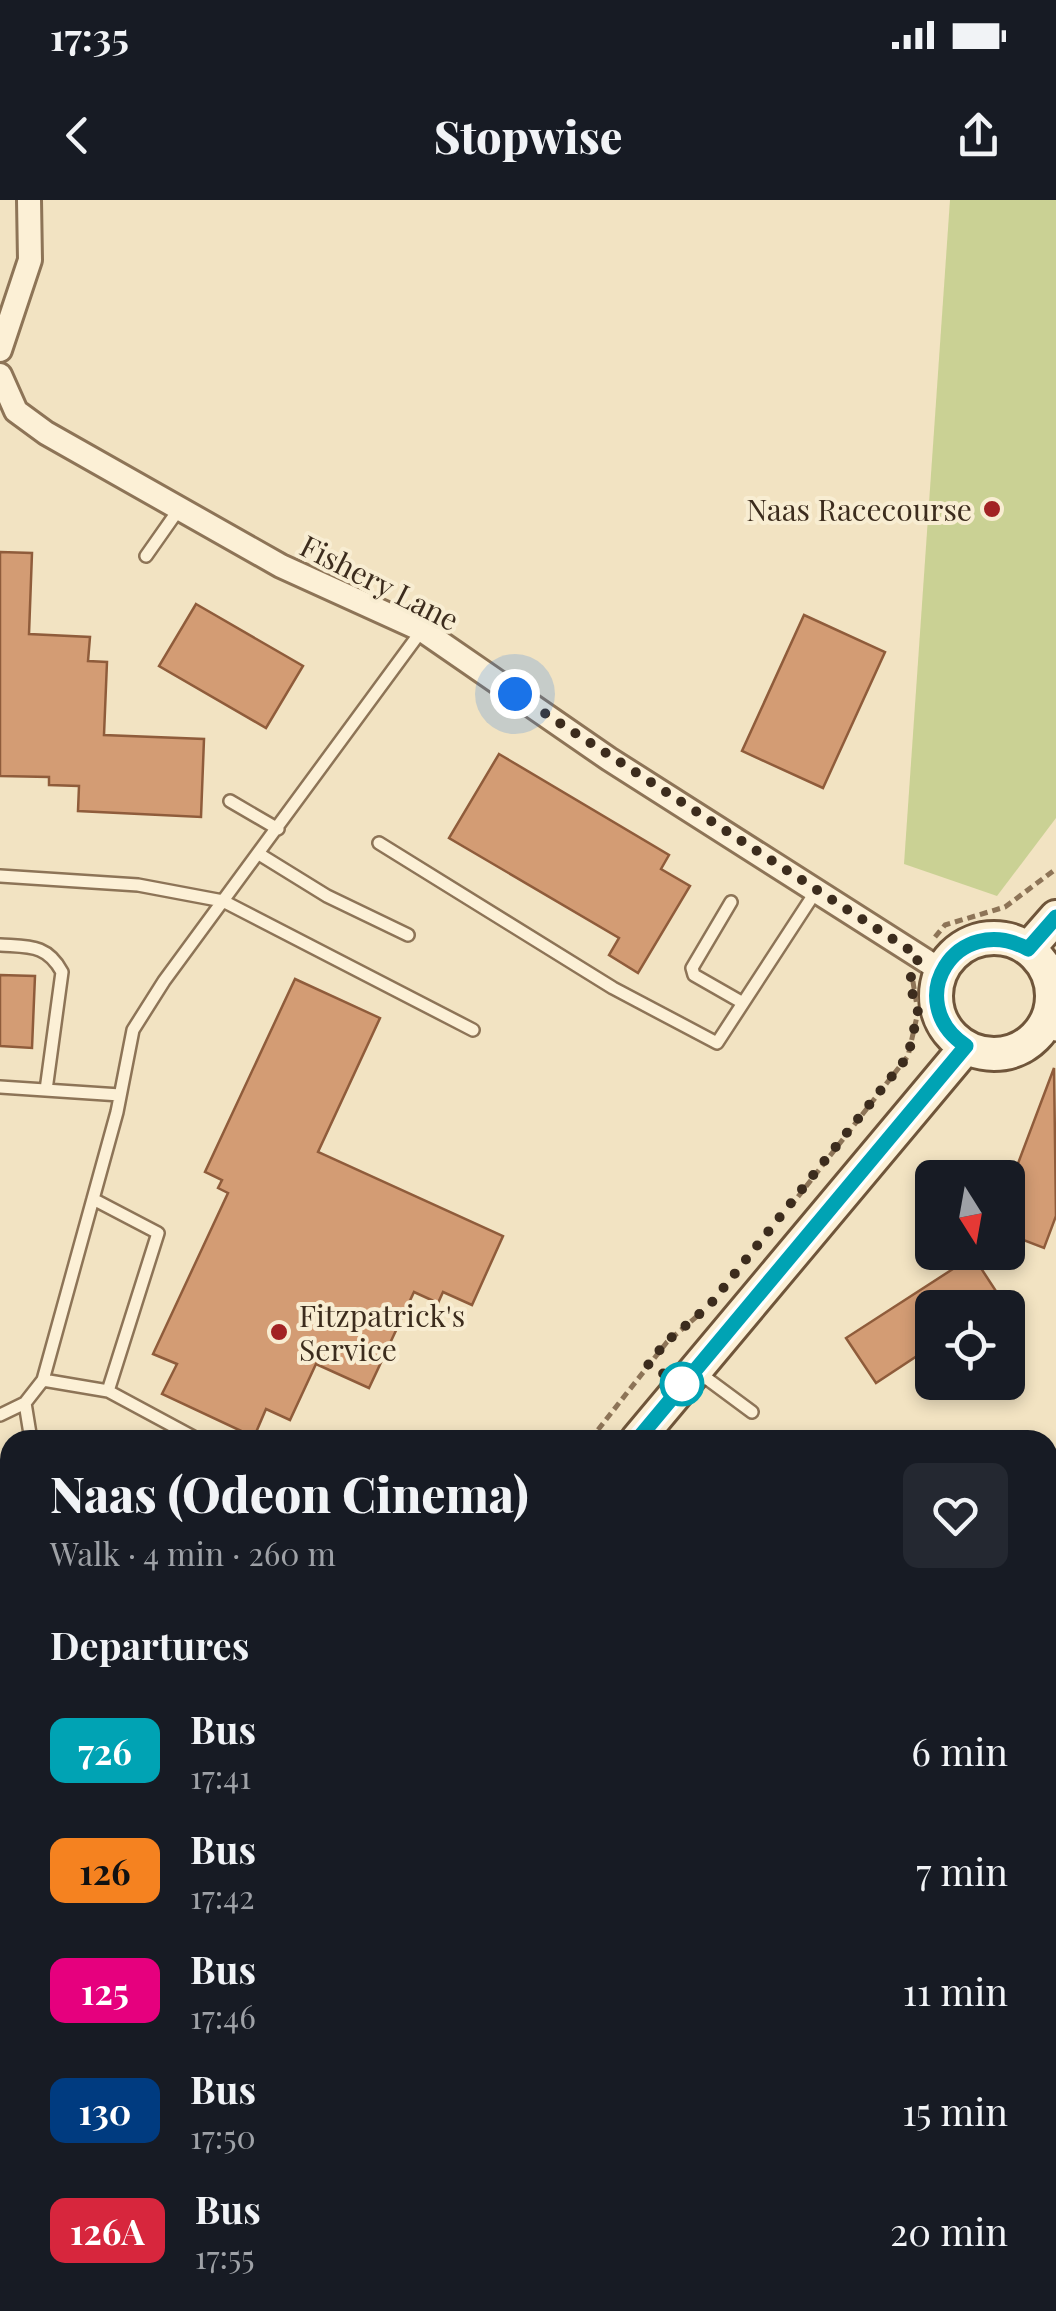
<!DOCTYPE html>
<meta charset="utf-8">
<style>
:root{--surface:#171b24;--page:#242831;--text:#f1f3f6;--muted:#9ea1a6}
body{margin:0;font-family:"Playfair Display",serif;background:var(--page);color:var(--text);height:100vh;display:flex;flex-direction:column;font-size:38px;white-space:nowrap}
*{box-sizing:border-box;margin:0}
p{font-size:32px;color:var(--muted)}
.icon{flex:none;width:55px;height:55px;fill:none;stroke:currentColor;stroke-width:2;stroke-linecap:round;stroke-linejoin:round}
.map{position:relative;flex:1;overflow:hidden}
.drawer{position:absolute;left:0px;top:1230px;width:1058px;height:882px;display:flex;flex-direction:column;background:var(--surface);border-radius:30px 30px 0 0;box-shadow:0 5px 15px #0003}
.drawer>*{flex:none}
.badge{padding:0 20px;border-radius:15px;font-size:35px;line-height:65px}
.needle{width:65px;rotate:169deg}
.tools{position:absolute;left:915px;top:960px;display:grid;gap:20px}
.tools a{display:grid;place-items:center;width:110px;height:110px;border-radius:15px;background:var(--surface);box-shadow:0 5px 15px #0003;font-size:50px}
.you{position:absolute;width:50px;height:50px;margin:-25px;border:8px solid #fff;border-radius:50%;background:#1a73e8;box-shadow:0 0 0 15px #1a73e833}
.map>.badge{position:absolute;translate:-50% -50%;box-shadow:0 0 0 5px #fff}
h2{padding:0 50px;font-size:38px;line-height:90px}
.round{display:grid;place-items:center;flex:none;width:105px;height:105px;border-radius:15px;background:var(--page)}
.headline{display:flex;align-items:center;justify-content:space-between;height:170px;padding:0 50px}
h1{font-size:48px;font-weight:800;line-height:75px}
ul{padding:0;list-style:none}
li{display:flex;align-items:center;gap:30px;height:120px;padding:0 50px}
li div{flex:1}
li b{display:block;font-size:38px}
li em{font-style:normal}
li .badge{min-width:110px;font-weight:700;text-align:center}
.status{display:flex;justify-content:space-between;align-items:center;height:70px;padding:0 50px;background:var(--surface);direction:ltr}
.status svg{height:28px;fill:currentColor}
header{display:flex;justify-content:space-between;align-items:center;height:130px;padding:0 50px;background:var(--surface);font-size:45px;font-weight:800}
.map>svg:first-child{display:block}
.green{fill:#cad194}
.building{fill:#d39c74;stroke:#8f5c3b;stroke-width:2.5}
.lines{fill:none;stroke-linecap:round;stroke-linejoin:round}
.lane-casing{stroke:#8d7457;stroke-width:16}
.street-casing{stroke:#8d7457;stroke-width:28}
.secondary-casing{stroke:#6f553a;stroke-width:38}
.path{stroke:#8d7457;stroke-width:5;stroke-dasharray:8 5;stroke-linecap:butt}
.lane{stroke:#fcf0d6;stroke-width:11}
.street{stroke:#fcf0d6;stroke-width:22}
.secondary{stroke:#fcf0d6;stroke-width:32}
.line-casing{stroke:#fff;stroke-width:22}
.line{stroke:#00a3b4;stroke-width:15}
.walk{stroke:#3c2c1d;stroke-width:10;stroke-dasharray:0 18}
.poi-dot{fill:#a22223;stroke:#f8edd2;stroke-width:4}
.stop-dot{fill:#fff;stroke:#00a3b4;stroke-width:5}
.labels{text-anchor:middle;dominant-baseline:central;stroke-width:8;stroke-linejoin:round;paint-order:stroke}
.poi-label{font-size:30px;fill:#3c2c1d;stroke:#f8edd2;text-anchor:end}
.street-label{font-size:30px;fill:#3c2c1d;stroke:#f8edd2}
</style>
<div class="status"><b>17:35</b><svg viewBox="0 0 49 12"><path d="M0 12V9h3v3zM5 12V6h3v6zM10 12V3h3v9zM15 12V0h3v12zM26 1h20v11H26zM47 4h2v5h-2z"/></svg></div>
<header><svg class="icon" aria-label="back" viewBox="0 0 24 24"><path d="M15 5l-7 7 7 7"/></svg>Stopwise<svg class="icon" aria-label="share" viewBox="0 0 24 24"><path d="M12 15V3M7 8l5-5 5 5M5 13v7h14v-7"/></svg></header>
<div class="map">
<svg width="1056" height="2111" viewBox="0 0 1056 2111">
<rect width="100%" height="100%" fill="#f2e3c2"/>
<path class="green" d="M950,0H1056V618L997,696L904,664Z"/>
<path class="building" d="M0,352L32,353L29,434L90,437L88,461L107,462L104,535L204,539L201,617L78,611L79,586L49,585V577L0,576Z
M196,404L303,466L266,528L159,466Z
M804,415L885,452L823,588L742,551Z
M499,554L669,655L661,669L690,686L638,773L609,755L619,738L449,638Z
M0,775L35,776L32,848L0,846Z
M295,779L380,818L318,952L503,1036L472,1105L443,1092L438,1103L414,1092L369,1188L316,1164L290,1220L266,1209L254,1237L162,1194L177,1164L153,1154L228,993L218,988L222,980L205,972Z
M1054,868L1056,1016L1044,1048L1008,1034V990Z
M973,1056L1007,1108H932V1146L876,1183L846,1138Z"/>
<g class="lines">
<defs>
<path id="lane" d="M146,356L179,309
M230,601L278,629
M379,643L613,788L717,843L816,691
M259,654L327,696L408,735
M0,676L138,685L223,701L473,830
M731,702L692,768L694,775L743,803
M0,745C29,747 47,744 62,772L46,890
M1044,826L1056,835
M0,887L120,895
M698,1172L752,1212
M43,1180L108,1191L158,1033L93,999
M108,1191L199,1240
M25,1203L31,1240
M0,1215L25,1203L43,1180L117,912L133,830L164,781L422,430
M1048,1571L1056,1575
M0,1734L10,1718
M0,1803L10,1805
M0,1910L10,1894
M1048,2091L1056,2095
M603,2104L619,2111
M693,2111L697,2102"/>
<path id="street" d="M0,150L30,60L29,0
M0,175L16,211L46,233L281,366L422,430L609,559L942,771"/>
<path id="secondary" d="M936 796a58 58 0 1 1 116 0a58 58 0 1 1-116 0Z
M1028,749L1056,717
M637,1240L966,847
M41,2111L46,2102"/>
</defs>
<use href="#lane" class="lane-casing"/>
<use href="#street" class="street-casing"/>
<use href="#secondary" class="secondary-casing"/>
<path class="path" d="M935,737L945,725L1005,707L1056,669
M790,1007L908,856L918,812L912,776
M590,1240L667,1142L703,1111
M0,2102L10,2087"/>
<use href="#lane" class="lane"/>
<use href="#street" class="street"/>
<use href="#secondary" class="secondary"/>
</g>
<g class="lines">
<defs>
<path id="line" d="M637,1240L966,846C900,802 956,710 1028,749L1056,717"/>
</defs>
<use href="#line" class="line-casing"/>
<use href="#line" class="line"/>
<path class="walk" d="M515,494L919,756L909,782L918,812L908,856L709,1106L666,1142L648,1165L682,1184"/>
</g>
<g class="poi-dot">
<circle cx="992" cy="309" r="10"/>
<circle cx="279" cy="1132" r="10"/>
</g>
<circle class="stop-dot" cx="682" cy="1184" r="20"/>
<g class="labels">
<g class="poi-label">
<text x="972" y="309">Naas Racecourse</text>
<text x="299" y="1115" text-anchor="start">Fitzpatrick's<tspan x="299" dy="34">Service</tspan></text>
</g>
<g class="street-label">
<text transform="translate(380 382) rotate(27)">Fishery Lane</text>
</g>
</g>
</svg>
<div class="tools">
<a><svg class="needle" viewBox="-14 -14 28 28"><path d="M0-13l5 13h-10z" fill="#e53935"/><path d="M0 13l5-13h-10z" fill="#9ea1a6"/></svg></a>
<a><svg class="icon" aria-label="locate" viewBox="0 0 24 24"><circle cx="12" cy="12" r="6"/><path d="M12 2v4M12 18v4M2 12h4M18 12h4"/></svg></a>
</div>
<div class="you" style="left:515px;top:494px"></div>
<section class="drawer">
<div class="headline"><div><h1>Naas (Odeon Cinema)</h1><p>Walk · 4 min · 260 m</p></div><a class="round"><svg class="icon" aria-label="heart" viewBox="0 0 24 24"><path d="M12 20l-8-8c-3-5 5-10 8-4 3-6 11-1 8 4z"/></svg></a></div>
<h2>Departures</h2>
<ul>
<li><span class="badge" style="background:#00a3b4;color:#fff">726</span><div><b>Bus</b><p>17:41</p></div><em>6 min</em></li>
<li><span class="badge" style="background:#f58220;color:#111">126</span><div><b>Bus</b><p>17:42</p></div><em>7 min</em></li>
<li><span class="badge" style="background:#e6007e;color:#fff">125</span><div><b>Bus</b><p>17:46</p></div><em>11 min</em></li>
<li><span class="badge" style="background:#003b80;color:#fff">130</span><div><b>Bus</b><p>17:50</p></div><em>15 min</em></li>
<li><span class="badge" style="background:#d7263d;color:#fff">126A</span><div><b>Bus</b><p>17:55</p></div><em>20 min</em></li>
</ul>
</section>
</div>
